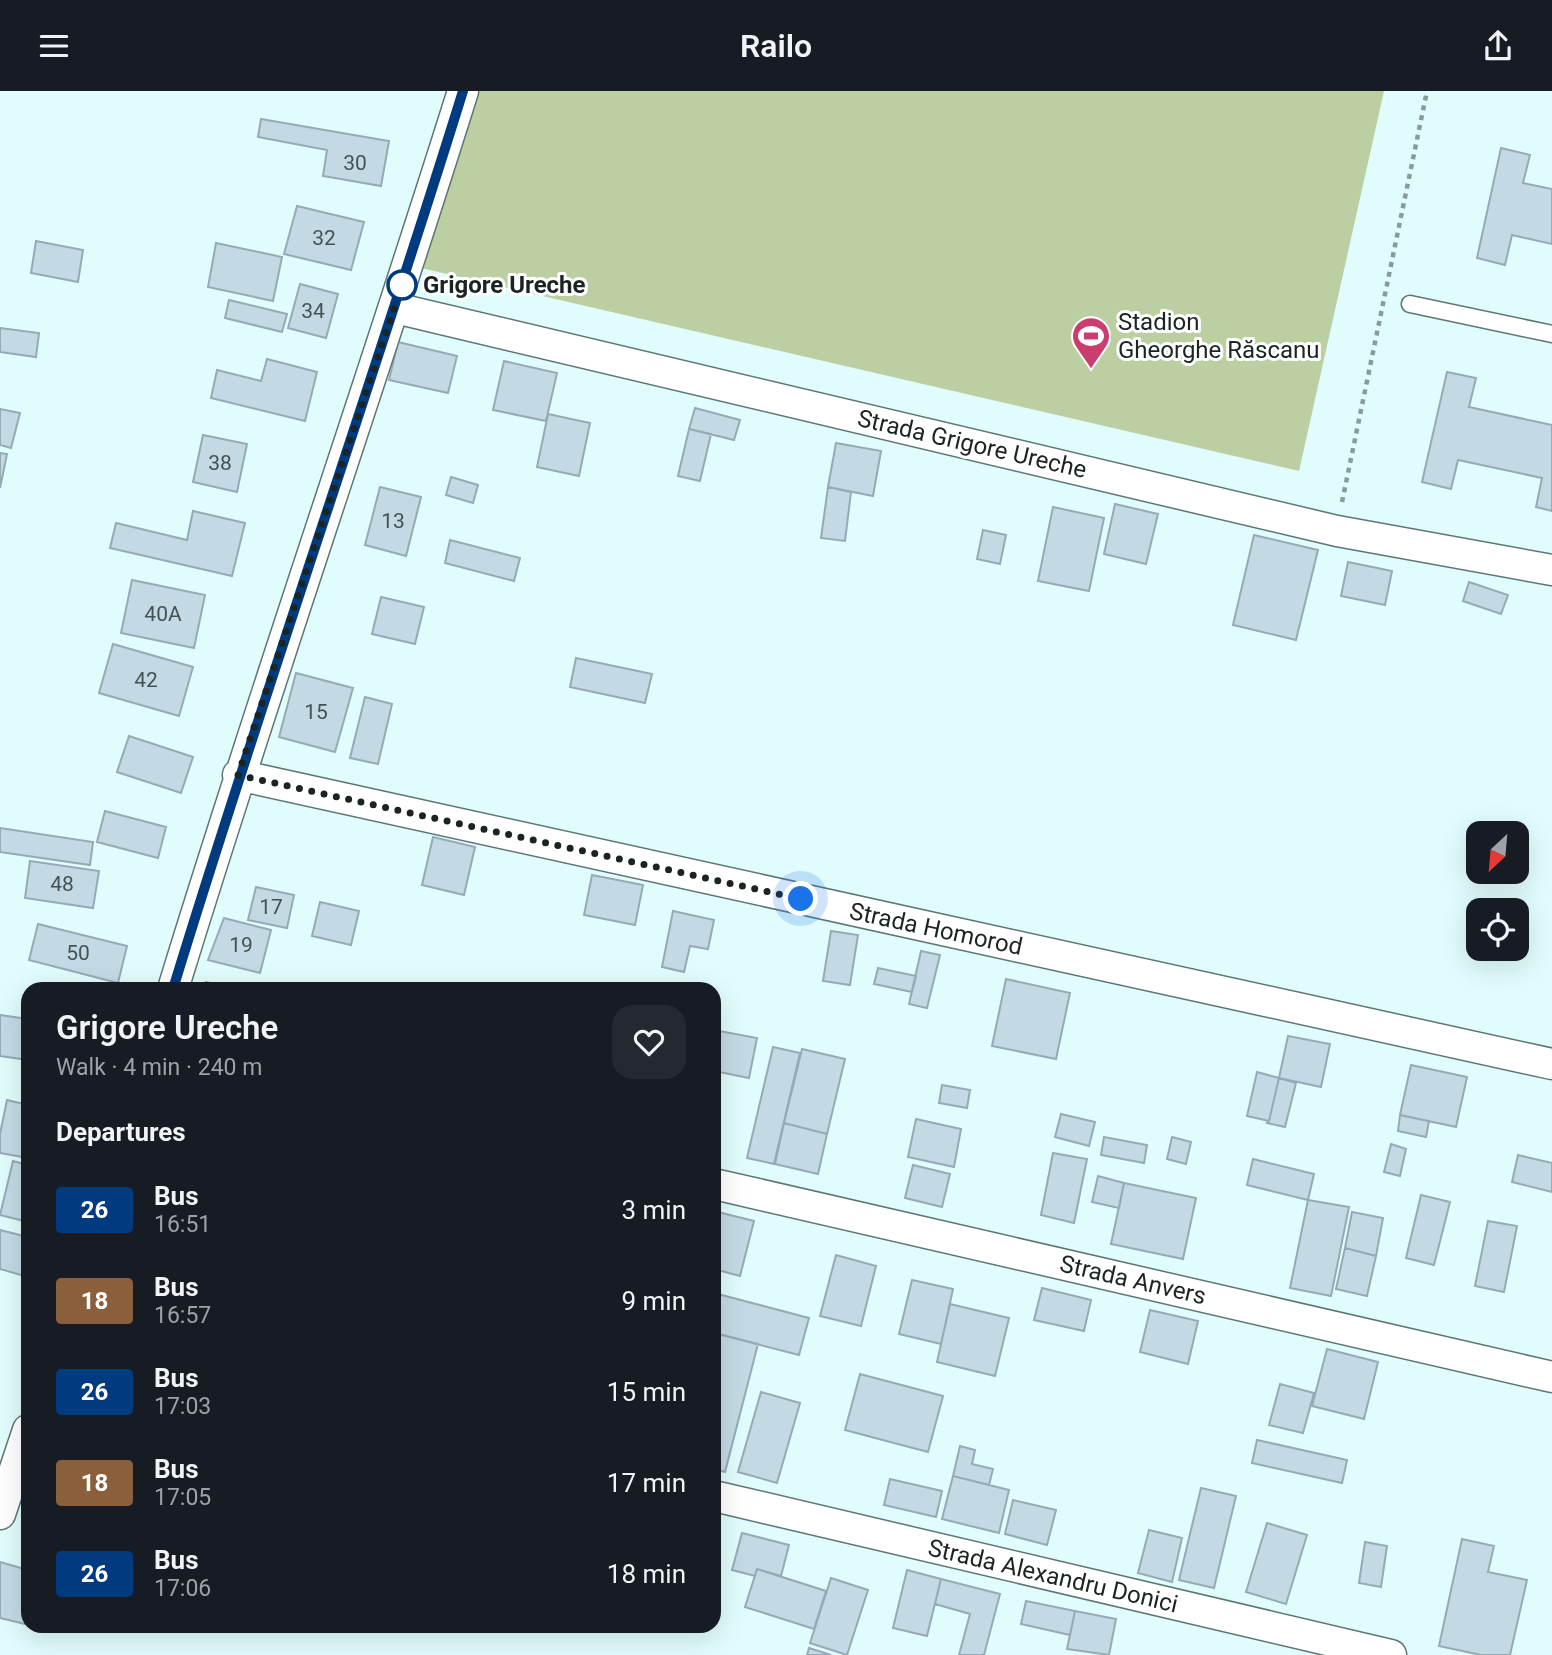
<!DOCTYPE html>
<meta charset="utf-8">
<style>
:root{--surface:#171b24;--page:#242831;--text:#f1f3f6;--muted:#9ea1a6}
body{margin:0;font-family:Roboto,sans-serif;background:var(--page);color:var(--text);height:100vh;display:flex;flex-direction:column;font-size:26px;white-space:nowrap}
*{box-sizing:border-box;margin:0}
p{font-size:23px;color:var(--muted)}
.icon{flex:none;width:38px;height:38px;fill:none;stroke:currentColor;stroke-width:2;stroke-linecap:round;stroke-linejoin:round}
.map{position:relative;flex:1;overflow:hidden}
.details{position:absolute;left:21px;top:891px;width:700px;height:651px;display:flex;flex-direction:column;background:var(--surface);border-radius:21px;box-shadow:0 7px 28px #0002}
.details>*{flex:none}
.badge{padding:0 14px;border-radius:5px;font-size:24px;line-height:46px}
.needle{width:46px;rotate:206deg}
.buttons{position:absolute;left:1466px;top:730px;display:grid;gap:14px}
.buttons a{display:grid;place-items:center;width:63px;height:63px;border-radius:14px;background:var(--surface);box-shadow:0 7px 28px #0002;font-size:35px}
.you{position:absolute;width:35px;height:35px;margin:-18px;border:5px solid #fff;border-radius:50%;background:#1a73e8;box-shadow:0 0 0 10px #1a73e833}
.map>.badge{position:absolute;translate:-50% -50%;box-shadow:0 0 0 4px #fff}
h2{padding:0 35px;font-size:26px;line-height:63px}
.round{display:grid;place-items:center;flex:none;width:74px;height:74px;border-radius:21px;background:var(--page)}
.head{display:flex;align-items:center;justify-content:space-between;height:119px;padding:0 35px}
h1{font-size:33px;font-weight:600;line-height:52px}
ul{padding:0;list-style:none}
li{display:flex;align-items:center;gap:21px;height:91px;padding:0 35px}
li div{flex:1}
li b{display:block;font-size:26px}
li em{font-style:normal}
li .badge{min-width:77px;font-weight:700;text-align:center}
header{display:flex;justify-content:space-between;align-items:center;height:91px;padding:0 35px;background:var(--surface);font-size:32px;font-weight:600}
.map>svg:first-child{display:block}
.green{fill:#bbcfa2}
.building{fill:#c3dae5;stroke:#95aab5;stroke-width:2}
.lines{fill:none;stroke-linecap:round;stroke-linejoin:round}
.lane-casing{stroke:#5d7675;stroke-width:19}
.street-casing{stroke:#5d7675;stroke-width:33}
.path{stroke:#879b9b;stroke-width:4.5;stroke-dasharray:5 5;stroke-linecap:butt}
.lane{stroke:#fff;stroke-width:16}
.street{stroke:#fff;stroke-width:30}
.line-casing{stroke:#fff;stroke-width:16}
.line{stroke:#003b80;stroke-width:10}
.walk{stroke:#192423;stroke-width:7;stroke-dasharray:0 12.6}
.stop-dot{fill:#fff;stroke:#003b80;stroke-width:3.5}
.labels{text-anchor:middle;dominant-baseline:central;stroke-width:6;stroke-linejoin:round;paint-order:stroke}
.number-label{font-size:21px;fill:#445254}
.stop-label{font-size:24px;font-weight:bold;fill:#192423;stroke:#fff;text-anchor:start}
.poi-label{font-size:24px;fill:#192423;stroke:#fff;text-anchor:start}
.street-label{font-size:24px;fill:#192423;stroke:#fff}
</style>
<header><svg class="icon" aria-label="menu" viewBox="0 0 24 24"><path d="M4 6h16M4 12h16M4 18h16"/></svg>Railo<svg class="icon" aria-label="share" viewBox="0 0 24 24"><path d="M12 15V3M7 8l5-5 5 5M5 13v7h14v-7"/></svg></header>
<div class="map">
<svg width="1552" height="1564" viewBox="0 0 1552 1564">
<rect width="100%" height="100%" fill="#e1fcfc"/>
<path class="green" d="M479,0H1384L1299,380L421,177Z"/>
<path class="building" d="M261,28L389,50L381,95L323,85L327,59L258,46Z
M1501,57L1530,64L1523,92L1552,98V153L1512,144L1505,174L1477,167Z
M297,115L364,131L351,179L284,163Z
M36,150L83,159L78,191L31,182Z
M216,152L282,166L273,210L208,196Z
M300,193L338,203L326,247L288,237Z
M229,209L287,223L282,241L225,227Z
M0,237L39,242L36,266L0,261Z
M398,251L457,265L448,302L389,289Z
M267,268L317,281L305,330L211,307L217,279L261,290Z
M504,270L557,282L546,330L493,319Z
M1447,281L1476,287L1469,316L1552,334V420L1536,416L1542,387L1458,369L1451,398L1422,391Z
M695,317L740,329L734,349L689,338Z
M0,318L20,322L11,357L0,354Z
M548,323L590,332L579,385L537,376Z
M689,338L711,343L700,390L678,385Z
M203,344L247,353L237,401L193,391Z
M836,352L881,360L873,405L828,396Z
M0,362L7,363L0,397Z
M451,386L478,394L473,412L446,404Z
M380,396L421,406L406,465L365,454Z
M828,396L851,401L845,450L821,447Z
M1115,413L1158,423L1146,473L1104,463Z
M1053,416L1104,427L1089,500L1038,490Z
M193,420L245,432L232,485L110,457L116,432L187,449Z
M983,439L1006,444L1000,473L977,468Z
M1254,444L1318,459L1296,549L1233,534Z
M450,449L520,467L514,490L445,472Z
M1348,471L1392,480L1385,514L1341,505Z
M132,489L205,504L194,557L121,542Z
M1469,491L1508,504L1501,523L1463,510Z
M381,506L424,516L415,553L372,543Z
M113,553L193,576L179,625L99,602Z
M576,567L652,583L645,612L570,596Z
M296,582L353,597L335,661L279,646Z
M365,606L392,613L378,673L350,667Z
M129,645L193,666L181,702L117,681Z
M105,720L166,736L158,767L97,751Z
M0,737L93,751L90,774L0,761Z
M433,746L475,756L464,804L422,794Z
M30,770L99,780L93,817L25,807Z
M592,784L643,794L635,834L584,824Z
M256,796L294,804L287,837L248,829Z
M320,811L359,820L351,854L312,845Z
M673,820L714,829L708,858L690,855L684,881L662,876Z
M224,827L271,839L260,882L208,869Z
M38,833L127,855L118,892L29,869Z
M831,840L858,844L850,894L823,890Z
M921,860L940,864L927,917L909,913Z
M878,877L916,885L912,901L874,893Z
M1006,888L1070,902L1056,968L992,955Z
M206,891L237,898H204Z
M0,924L28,928V969L0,965Z
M714,939L757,947L749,987L714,980Z
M1288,945L1330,953L1321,996L1279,987Z
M773,956L800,962L774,1073L747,1067Z
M802,958L845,968L827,1043L784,1032Z
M1411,974L1467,986L1456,1036L1400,1024Z
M1257,981L1279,987L1269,1030L1247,1025Z
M1279,987L1296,992L1285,1036L1267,1032L1269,1030Z
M942,994L970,999L967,1017L939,1012Z
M7,1009L28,1014V1067L0,1062V1043Z
M1061,1023L1095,1031L1089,1055L1055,1046Z
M1400,1024L1429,1030L1426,1046L1398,1040Z
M916,1028L961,1038L954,1076L908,1066Z
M784,1032L827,1043L818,1083L775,1073Z
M1104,1046L1147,1054L1144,1072L1101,1064Z
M1172,1046L1191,1051L1186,1073L1167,1068Z
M1391,1053L1406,1058L1400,1085L1384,1081Z
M1053,1062L1087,1068L1074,1132L1041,1124Z
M1518,1064L1552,1072V1101L1512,1091Z
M1253,1068L1314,1083L1308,1109L1247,1094Z
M13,1070L28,1074V1131L0,1124Z
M913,1074L950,1083L942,1116L905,1107Z
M1098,1085L1124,1092L1119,1117L1092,1111Z
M1124,1092L1196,1107L1183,1168L1111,1153Z
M1421,1104L1450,1111L1434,1174L1406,1167Z
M1308,1109L1349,1116L1331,1205L1290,1197Z
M714,1120L754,1130L740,1185L714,1178Z
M1352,1121L1383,1127L1376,1165L1345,1157Z
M1488,1130L1517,1135L1504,1201L1475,1195Z
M0,1139L28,1146V1186L0,1178Z
M1345,1157L1376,1165L1367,1205L1336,1198Z
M836,1164L876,1175L861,1235L820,1225Z
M912,1189L953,1198L941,1253L899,1243Z
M1042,1197L1091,1209L1084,1240L1034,1229Z
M714,1202L809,1227L799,1264L714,1242Z
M950,1213L1009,1227L995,1285L937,1271Z
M1150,1219L1198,1230L1188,1273L1140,1261Z
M715,1242L758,1253L725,1381L714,1378Z
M1327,1258L1378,1271L1364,1328L1312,1315Z
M860,1283L943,1305L928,1361L845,1339Z
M1280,1293L1314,1302L1303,1342L1269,1334Z
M761,1301L800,1312L777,1392L738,1381Z
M1257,1349L1347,1369L1342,1392L1252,1372Z
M960,1355L975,1359L972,1373L993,1378L989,1394L953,1385Z
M953,1385L1009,1399L999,1442L942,1428Z
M890,1388L942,1400L936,1426L884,1414Z
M1201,1397L1236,1405L1214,1497L1179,1489Z
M1013,1409L1056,1419L1047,1454L1005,1443Z
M1267,1432L1307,1444L1286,1513L1246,1501Z
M1149,1439L1182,1447L1172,1491L1138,1482Z
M742,1442L789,1454L781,1485L757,1478L755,1485L732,1479Z
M1462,1448L1494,1455L1488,1481L1527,1489L1510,1564H1481L1439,1555Z
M1365,1451L1387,1455L1381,1496L1359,1492Z
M0,1471L28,1479V1521L25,1533L0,1527Z
M757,1478L826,1500L814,1538L745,1516Z
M907,1479L941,1488L927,1545L893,1537Z
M831,1487L868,1499L847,1564L810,1552Z
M941,1488L1000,1503L984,1564H959L970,1523L935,1513Z
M1026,1510L1075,1520L1070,1544L1021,1533Z
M1075,1520L1116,1528L1109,1564L1067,1558Z
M809,1557L831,1564H807Z"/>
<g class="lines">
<defs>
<path id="lane" d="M1410,213L1552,243"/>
<path id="street" d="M395,217L1337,440L1552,479
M238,684L1552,973
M173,898C265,597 369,300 463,0
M714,1093L1552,1286
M714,1405L1391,1564
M0,1423L28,1339"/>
</defs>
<use href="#lane" class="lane-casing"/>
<use href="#street" class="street-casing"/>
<path class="path" d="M1342,411L1427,0"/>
<use href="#lane" class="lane"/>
<use href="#street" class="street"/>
</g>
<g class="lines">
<defs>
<path id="line" d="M173,898C265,597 370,300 463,0"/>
</defs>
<use href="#line" class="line-casing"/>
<use href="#line" class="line"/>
<path class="walk" d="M402,194L238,684L801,808"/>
</g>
<defs>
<symbol id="stadium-pin" viewBox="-11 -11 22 30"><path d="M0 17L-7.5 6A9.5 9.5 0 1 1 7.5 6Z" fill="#ca3e6f" stroke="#fff"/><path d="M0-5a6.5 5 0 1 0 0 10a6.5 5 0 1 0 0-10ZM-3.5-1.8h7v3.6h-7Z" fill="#fff"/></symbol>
</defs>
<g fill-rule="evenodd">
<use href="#stadium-pin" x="1069" y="223" width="44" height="60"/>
</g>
<circle class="stop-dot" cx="402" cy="194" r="14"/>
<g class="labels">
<g class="number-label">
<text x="355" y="72">30</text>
<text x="324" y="147">32</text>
<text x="313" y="220">34</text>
<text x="220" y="372">38</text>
<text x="393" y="430">13</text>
<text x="163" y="523">40A</text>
<text x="146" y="589">42</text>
<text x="316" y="621">15</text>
<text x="62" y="793">48</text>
<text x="271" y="816">17</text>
<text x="241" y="854">19</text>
<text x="78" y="862">50</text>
</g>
<g class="stop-label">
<text x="423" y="194">Grigore Ureche</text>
</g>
<g class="poi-label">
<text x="1118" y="231">Stadion<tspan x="1118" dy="28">Gheorghe Răscanu</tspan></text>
</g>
<g class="street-label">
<text transform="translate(972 353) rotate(13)">Strada Grigore Ureche</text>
<text transform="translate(936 838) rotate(12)">Strada Homorod</text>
<text transform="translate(1133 1189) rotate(13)">Strada Anvers</text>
<text transform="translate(1053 1485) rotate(13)">Strada Alexandru Donici</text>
</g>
</g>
</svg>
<div class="buttons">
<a><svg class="needle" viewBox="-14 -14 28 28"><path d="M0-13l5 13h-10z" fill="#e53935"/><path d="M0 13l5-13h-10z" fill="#9ea1a6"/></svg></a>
<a><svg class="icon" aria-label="locate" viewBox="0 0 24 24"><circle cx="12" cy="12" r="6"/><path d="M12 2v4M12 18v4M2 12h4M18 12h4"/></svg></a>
</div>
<div class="you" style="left:801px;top:808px"></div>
<section class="details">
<div class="head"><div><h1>Grigore Ureche</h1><p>Walk · 4 min · 240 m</p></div><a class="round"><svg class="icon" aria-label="heart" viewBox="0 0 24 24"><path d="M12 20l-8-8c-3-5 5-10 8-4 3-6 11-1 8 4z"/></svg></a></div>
<h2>Departures</h2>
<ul>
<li><span class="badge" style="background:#003b80;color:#fff">26</span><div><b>Bus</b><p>16:51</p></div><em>3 min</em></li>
<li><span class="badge" style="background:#8b5e3c;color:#fff">18</span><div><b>Bus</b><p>16:57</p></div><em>9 min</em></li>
<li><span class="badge" style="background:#003b80;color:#fff">26</span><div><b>Bus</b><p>17:03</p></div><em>15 min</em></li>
<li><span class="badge" style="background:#8b5e3c;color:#fff">18</span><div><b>Bus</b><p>17:05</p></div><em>17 min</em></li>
<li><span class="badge" style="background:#003b80;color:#fff">26</span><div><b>Bus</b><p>17:06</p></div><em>18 min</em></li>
</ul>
</section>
</div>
